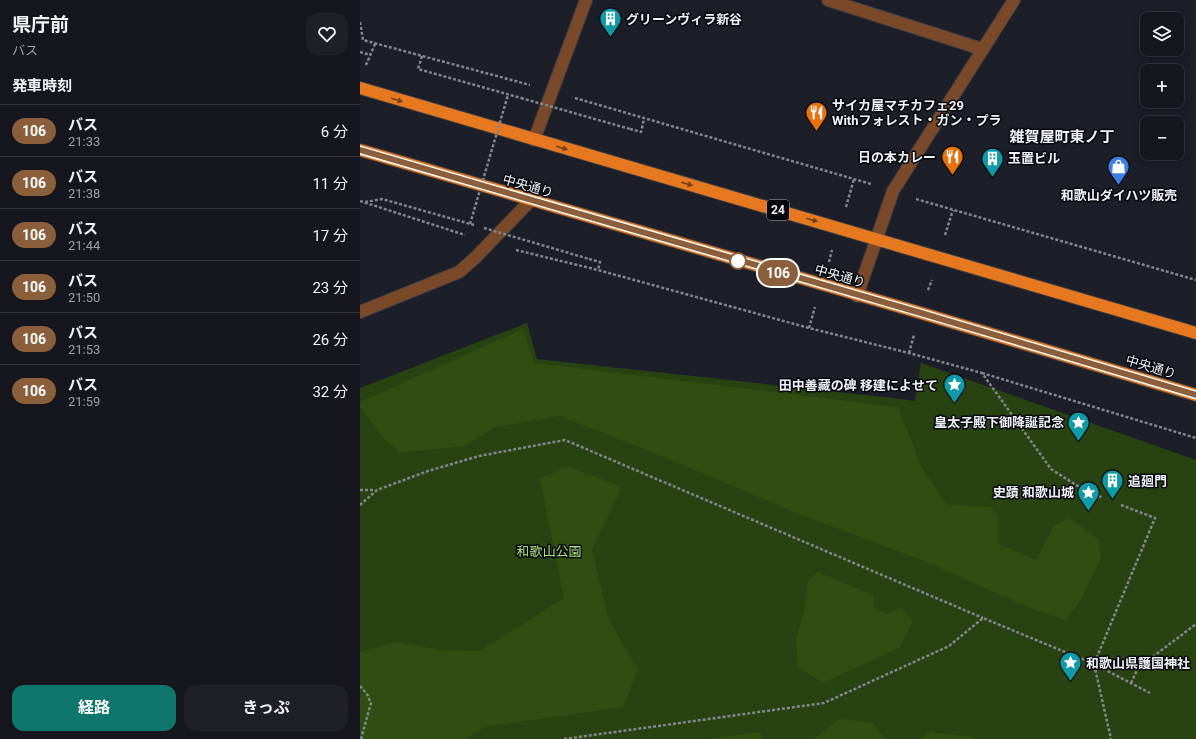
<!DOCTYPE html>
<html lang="ja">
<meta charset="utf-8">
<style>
:root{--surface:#15161e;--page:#1e1f27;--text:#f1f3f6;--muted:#9d9fa4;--line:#34353c;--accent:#0f766e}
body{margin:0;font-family:Roboto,"Noto Sans JP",sans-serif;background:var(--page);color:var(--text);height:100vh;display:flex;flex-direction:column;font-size:15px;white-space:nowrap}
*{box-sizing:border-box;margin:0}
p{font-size:13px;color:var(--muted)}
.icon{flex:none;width:22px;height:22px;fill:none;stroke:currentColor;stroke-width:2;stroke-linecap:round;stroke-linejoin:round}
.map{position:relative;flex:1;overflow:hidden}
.panel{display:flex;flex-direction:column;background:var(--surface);width:360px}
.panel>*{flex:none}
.badge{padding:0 8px;border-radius:13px;font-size:14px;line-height:26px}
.tools{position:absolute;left:780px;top:12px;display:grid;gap:8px}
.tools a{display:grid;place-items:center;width:44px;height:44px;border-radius:8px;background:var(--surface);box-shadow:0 2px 10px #0003,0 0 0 1px var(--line);font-size:20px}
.map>.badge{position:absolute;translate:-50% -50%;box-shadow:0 0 0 2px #fff}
h2{padding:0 12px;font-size:15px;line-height:36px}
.round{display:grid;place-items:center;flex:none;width:42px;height:42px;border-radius:12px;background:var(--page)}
.summary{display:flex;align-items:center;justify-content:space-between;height:68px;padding:0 12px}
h1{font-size:19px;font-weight:700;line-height:30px}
.action{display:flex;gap:8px;margin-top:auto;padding:8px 12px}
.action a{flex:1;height:46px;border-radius:12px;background:var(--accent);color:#fff;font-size:16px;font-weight:700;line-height:46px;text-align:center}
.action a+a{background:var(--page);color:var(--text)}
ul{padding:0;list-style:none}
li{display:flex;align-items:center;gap:12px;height:52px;padding:0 12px;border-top:1px solid var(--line)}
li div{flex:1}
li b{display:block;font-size:15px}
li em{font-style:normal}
li .badge{min-width:44px;font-weight:700;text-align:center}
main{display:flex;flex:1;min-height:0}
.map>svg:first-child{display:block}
.green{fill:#294212}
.forest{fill:#304e12}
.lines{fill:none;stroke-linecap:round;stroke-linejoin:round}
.minor-casing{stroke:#3a3c45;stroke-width:14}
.trunk-casing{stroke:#3a3c45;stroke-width:14}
.path{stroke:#84868e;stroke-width:2.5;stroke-dasharray:3 2;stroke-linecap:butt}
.minor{stroke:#79492a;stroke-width:12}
.trunk{stroke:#e6781f;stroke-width:12}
.path-bridge{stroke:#84868e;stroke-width:2.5;stroke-dasharray:3 2;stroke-linecap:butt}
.oneway{fill:#764016}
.line-casing{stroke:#fff;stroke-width:9}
.line{stroke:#8b5e3c;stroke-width:6}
.stop-dot{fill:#fff;stroke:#8b5e3c;stroke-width:2}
.labels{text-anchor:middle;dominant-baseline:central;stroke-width:3;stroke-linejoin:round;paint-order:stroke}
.shield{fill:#07080c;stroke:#aaacb2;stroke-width:1}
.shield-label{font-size:12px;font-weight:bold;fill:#f0f2f9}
.poi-label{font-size:13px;font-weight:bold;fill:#f0f2f9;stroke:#07080c;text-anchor:start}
.street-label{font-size:13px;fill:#f0f2f9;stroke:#07080c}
.park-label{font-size:13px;fill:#a9e27a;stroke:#07080c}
.quarter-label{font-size:15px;font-weight:bold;fill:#f0f2f9;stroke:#07080c}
</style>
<main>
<section class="panel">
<div class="summary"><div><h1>県庁前</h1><p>バス</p></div><a class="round"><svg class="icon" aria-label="heart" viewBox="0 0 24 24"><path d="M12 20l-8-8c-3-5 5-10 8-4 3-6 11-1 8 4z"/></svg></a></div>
<h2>発車時刻</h2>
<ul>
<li><span class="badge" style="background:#8b5e3c;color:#fff">106</span><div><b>バス</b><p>21:33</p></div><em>6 分</em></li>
<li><span class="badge" style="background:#8b5e3c;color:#fff">106</span><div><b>バス</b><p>21:38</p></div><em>11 分</em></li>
<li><span class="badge" style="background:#8b5e3c;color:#fff">106</span><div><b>バス</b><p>21:44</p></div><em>17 分</em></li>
<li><span class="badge" style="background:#8b5e3c;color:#fff">106</span><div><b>バス</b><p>21:50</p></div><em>23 分</em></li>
<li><span class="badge" style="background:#8b5e3c;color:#fff">106</span><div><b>バス</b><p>21:53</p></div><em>26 分</em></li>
<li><span class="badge" style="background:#8b5e3c;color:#fff">106</span><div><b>バス</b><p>21:59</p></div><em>32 分</em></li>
</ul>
<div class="action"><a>経路</a><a>きっぷ</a></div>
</section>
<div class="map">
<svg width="836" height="739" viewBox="0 0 836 739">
<rect width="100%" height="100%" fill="#1c1e28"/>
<path class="green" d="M167,323L177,359L533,398L555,401L561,363L836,460V739H0V388Z"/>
<path class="forest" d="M163,329L174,363L538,407L562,468L587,505L632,507L639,521V544L676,560L694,526L709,518L738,539L741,559L722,598L706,620L670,608L566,562L437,513L301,456L200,416L136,427L104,446L40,453L21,436L0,406V402Z
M208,466L262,487L232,549L248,618L278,670L263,707L124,727L106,739H0V652L37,642L80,650L120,651L204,598L180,479Z
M458,572L514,596L513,608L526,614L541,608L553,620L539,648L463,683L438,667L436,639L445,609L448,581Z
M479,719L513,723L525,739H454Z
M400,732L402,739H348Z
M571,732L612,737L615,739H559Z"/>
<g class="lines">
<defs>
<path id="minor" d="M468,0L622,49
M174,140L226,0
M497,296L533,191L654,0
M0,312L99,272L115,258L170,201"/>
<path id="trunk" d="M0,88L836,333
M0,150L561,313L836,395"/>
</defs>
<use href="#minor" class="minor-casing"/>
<use href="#trunk" class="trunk-casing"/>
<path class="path" d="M0,22L3,40L170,85
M0,52L10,55
M62,56L58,69L161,98
M6,65L15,44
M215,98L511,184
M270,129L281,132L284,119
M556,199L836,280
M0,201L105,235
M5,202L22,199L114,225
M486,207L494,179
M585,235L593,210
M156,250L238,270L449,328L549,353L622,373L691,469L716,485L743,498
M229,259L240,262L238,270
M469,262L472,250
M568,290L572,280
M449,328L455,307
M549,353L554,335
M622,373L836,438
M0,490H15
M0,505L17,490L68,471L119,456L205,440L623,618
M761,505L795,518L734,664L790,693
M771,683L778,668L836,624
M0,686L7,694L11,703L1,739
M204,739L464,703L589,646L623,618L734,664L751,739"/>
<use href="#minor" class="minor"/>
<use href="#trunk" class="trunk"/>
<path class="path-bridge" d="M161,98L270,129
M110,224L148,95
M124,228L229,259"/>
</g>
<defs><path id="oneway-solid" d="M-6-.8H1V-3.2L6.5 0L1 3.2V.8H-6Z"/></defs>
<g class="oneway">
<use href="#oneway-solid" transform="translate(37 100) rotate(17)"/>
<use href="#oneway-solid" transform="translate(202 148) rotate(16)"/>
<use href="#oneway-solid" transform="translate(327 184) rotate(16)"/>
<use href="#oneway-solid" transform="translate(452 220) rotate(16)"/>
</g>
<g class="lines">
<defs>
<path id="line" d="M0,150L561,313L836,395"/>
</defs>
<use href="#line" class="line-casing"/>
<use href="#line" class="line"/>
</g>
<defs>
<symbol id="building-pin" viewBox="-11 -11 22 30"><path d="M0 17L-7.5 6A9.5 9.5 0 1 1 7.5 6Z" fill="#0f9aa8" stroke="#07080c"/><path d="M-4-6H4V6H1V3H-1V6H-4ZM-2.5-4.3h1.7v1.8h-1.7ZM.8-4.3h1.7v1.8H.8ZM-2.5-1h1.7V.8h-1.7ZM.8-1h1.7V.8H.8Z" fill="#fff"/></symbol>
<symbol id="restaurant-pin" viewBox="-11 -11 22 30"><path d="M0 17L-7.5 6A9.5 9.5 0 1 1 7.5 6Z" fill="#e8710a" stroke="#07080c"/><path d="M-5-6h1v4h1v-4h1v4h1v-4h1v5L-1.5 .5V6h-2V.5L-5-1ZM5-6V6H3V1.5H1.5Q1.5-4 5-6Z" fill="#fff"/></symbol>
<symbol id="shop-pin" viewBox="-11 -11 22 30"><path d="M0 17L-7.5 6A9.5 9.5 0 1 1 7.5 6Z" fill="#3f7fe0" stroke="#07080c"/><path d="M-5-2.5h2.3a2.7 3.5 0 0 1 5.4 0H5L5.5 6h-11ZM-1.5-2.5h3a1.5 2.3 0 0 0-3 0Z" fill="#fff"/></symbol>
<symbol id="sight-pin" viewBox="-11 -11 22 30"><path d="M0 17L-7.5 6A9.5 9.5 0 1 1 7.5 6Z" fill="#0f9aa8" stroke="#07080c"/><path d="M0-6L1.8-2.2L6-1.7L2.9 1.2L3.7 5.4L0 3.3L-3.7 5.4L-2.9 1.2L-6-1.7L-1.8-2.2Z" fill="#fff"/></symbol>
</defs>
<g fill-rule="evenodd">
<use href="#building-pin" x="238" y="6" width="25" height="34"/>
<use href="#restaurant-pin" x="444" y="100" width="25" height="34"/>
<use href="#restaurant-pin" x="580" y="144" width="25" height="34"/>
<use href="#building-pin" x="620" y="146" width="25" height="34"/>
<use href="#shop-pin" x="746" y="154" width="25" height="34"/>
<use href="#sight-pin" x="582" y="372" width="25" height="34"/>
<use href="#sight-pin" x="706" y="410" width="25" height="34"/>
<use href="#building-pin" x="740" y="468" width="25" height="34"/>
<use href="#sight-pin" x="716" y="480" width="25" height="34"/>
<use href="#sight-pin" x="698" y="650" width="25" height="34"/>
</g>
<circle class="stop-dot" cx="378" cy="261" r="8"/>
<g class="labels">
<rect class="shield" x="407" y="200" width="22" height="20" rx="3"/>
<g class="shield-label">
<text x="418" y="210">24</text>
</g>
<g class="poi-label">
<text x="266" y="19">グリーンヴィラ新谷</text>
<text x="472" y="105">サイカ屋マチカフェ29<tspan x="472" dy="15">Withフォレスト・ガン・プラ</tspan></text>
<text x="576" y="157" text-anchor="end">日の本カレー</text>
<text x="648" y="158">玉置ビル</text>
<text x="759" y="195" text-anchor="middle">和歌山ダイハツ販売</text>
<text x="578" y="385" text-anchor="end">田中善藏の碑 移建によせて</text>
<text x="704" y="422" text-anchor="end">皇太子殿下御降誕記念</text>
<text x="768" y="481">追廻門</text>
<text x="714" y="492" text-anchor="end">史蹟 和歌山城</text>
<text x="726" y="663">和歌山県護国神社</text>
</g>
<g class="street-label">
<text transform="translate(168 186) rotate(16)">中央通り</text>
<text transform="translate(480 276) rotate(16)">中央通り</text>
<text transform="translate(791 367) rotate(17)">中央通り</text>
</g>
<g class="park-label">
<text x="189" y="551">和歌山公園</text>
</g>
<g class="quarter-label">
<text x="702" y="137">雑賀屋町東ノ丁</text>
</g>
</g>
</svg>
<div class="tools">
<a><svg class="icon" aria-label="layers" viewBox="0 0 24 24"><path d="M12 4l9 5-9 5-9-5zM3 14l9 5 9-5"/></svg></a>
<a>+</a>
<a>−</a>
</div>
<b class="badge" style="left:418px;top:273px;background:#8b5e3c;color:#fff">106</b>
</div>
</main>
